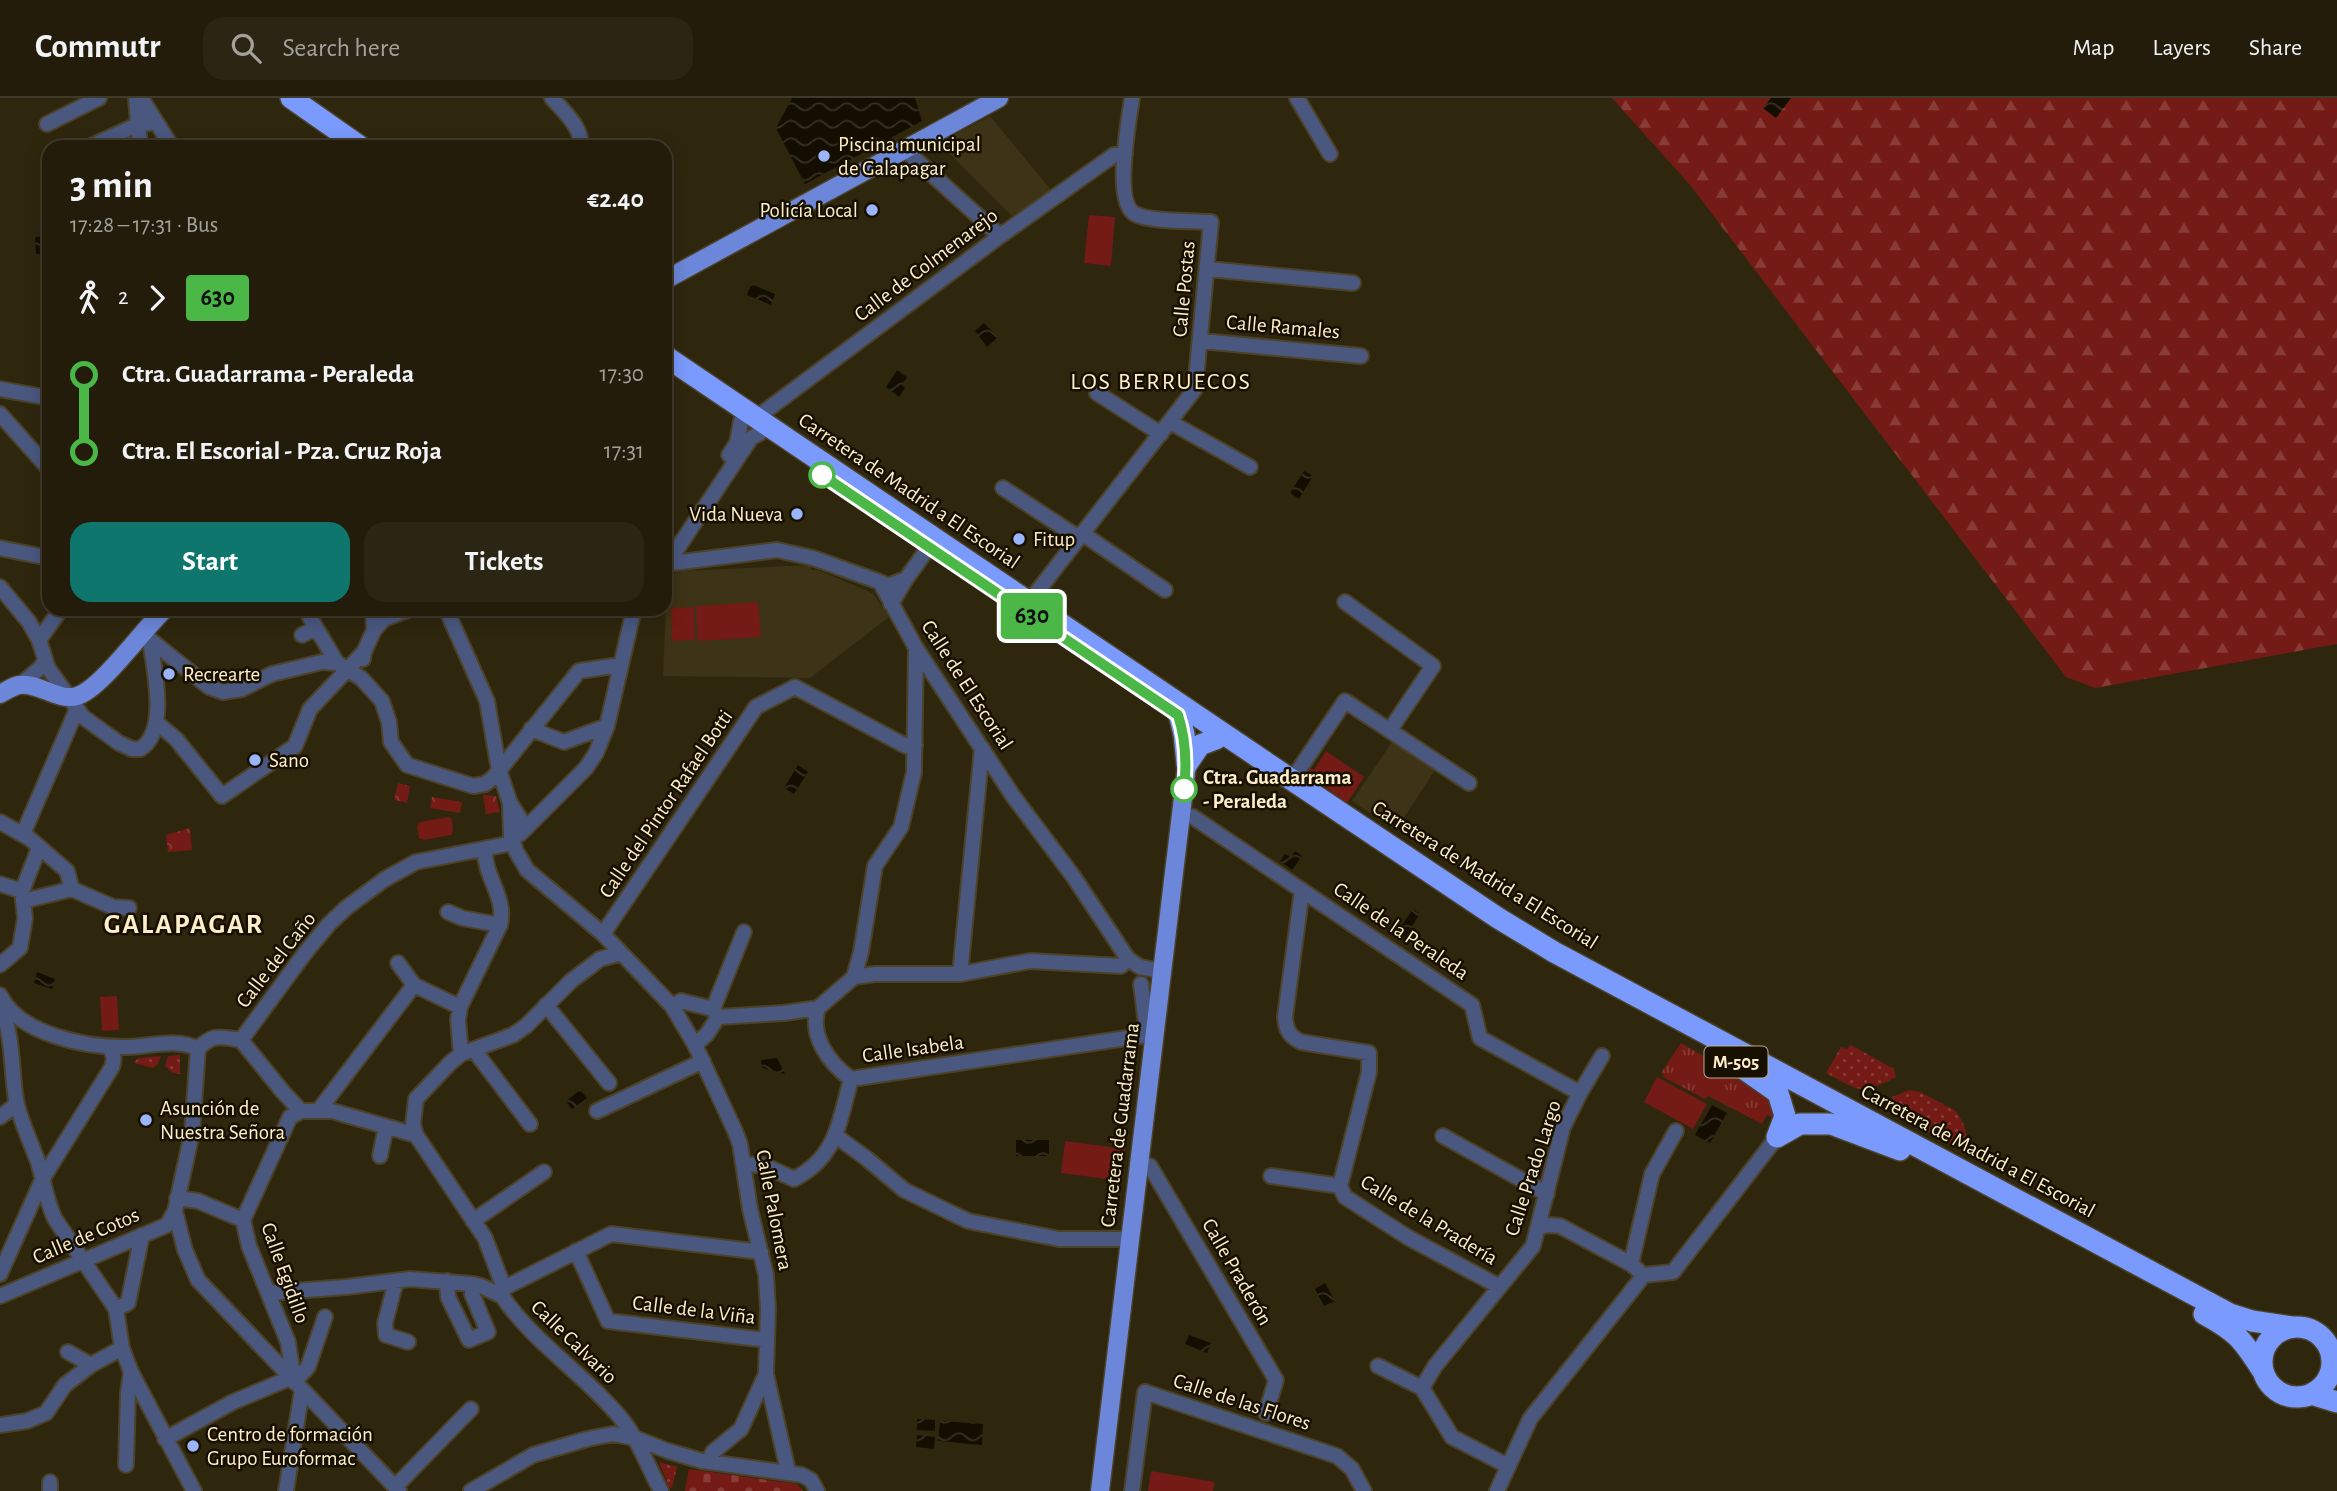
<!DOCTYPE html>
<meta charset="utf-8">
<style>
:root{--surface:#231c0a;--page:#2b2513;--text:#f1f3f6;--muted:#a3a19c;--line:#403a2b;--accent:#0f766e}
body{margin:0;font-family:"Alegreya Sans",sans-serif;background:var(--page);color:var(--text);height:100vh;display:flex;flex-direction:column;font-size:26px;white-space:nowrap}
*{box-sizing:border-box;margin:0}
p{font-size:23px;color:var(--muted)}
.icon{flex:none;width:38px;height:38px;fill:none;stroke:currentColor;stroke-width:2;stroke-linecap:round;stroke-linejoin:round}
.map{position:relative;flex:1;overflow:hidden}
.side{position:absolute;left:42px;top:42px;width:630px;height:476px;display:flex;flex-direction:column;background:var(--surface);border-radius:21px;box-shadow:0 4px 18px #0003,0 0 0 2px var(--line)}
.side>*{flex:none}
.badge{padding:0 14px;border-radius:5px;font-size:24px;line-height:46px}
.map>.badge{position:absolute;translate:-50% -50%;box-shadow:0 0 0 4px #fff}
.legs{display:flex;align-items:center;gap:10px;height:77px;padding:0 28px;font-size:23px}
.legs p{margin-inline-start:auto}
.head{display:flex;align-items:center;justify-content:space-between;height:119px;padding:0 28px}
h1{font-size:38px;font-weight:600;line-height:52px}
.cta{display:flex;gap:14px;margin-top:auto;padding:14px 28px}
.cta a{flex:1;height:80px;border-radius:21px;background:var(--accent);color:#fff;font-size:28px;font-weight:600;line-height:80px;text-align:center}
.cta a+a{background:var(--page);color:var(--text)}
ul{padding:0 28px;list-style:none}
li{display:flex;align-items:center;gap:24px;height:77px;font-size:26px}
li i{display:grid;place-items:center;width:10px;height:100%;margin:0 9px;background:currentColor}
li i::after{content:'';width:18px;height:18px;margin:-9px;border:5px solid;border-radius:50%;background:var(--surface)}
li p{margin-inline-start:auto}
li:first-child i{background:linear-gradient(#0000 50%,currentColor 0)}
li:last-child i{background:linear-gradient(currentColor 50%,#0000 0)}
header{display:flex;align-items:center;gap:42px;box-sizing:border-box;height:98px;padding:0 35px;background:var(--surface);border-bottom:2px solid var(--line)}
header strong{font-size:33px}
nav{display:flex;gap:38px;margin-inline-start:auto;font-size:24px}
.search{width:490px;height:63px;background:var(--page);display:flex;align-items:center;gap:18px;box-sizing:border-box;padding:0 24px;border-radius:21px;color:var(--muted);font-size:26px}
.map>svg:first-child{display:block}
.built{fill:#3d3316}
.grass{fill:url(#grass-tufts)}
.forest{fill:url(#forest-firs)}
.cemetery{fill:url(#cemetery-stones)}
.park{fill:url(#park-crowns)}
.garden{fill:url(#garden-dots)}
.pitch{fill:#731b14}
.water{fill:url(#water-waves)}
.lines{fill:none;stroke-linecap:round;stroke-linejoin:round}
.minor-casing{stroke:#4c4228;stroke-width:18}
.major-casing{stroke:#4c4228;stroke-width:21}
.highway-casing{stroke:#4c4228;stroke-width:24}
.minor{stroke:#4a5880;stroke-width:14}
.major{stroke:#6c87d9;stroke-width:18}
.highway{stroke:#7a9afd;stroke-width:21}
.line-1-casing{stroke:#fff;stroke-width:16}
.line-1{stroke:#4ab747;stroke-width:10}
.poi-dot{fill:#9bb5fd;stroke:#170f00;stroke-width:2.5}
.stop-1-dot{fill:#fff;stroke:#4ab747;stroke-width:3.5}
.labels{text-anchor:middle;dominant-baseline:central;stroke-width:5;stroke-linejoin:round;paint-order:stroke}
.shield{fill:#170f00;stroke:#b8ab8d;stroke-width:2}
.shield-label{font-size:19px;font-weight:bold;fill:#fdeec9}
.poi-label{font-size:21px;fill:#fdeec9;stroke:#170f00;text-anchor:start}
.street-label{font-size:21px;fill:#fdeec9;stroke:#170f00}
.stop-label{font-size:21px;font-weight:bold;fill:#fdeec9;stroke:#170f00;text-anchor:start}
.quarter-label{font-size:24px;letter-spacing:2px;fill:#fdeec9;stroke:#170f00}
.district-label{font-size:28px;font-weight:bold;letter-spacing:2px;fill:#fdeec9;stroke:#170f00}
</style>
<header>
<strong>Commutr</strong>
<div class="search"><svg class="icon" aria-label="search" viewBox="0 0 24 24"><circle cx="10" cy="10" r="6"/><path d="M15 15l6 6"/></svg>Search here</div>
<nav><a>Map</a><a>Layers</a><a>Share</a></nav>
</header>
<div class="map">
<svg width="2337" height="1393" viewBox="0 0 2337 1393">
<defs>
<pattern id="grass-tufts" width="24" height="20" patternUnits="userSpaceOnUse" patternTransform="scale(1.75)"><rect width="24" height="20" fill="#731b14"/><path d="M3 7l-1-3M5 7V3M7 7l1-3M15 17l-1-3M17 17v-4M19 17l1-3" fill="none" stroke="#883c35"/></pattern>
<pattern id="forest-firs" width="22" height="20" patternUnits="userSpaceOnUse" patternTransform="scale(1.75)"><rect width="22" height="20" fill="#731b14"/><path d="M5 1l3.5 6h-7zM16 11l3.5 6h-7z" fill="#883c35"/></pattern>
<pattern id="cemetery-stones" width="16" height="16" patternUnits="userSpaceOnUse" patternTransform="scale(1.75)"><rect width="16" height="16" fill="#731b14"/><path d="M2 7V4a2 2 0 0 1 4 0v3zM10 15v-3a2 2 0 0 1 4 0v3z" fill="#883c35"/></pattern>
<pattern id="park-crowns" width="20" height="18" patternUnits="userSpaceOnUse" patternTransform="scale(1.75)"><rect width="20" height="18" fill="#731b14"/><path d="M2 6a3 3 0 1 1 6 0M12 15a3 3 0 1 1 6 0" fill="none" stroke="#883c35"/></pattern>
<pattern id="garden-dots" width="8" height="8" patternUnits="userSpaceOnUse" patternTransform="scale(1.75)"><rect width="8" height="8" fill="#731b14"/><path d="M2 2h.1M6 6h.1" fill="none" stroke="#883c35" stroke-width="1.8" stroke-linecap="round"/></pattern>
<pattern id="water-waves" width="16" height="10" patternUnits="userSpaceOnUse" patternTransform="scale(1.75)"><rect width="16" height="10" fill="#140e01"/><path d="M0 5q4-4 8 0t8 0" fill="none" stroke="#373125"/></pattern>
</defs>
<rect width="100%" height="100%" fill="#2f260e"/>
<path class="built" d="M990,18L1052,93L1014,120L939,45Z
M811,467V472H818L868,493L874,497L889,519L810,580L663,578L667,489L675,475L681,473Z
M1392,644L1435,672L1396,732L1352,703Z"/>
<path class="grass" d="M1681,945L1769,996L1777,1022L1767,1017L1762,1026L1708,998L1705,1001L1663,979L1664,977L1661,975Z"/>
<path class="forest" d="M1612,0H2337V546L2095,590L2066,579L1690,87Z"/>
<path class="cemetery" d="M689,1371L797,1386L803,1393H685Z"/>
<path class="park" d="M398,685L410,688L407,705L394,702Z
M483,697L496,698L500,714L486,716Z
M432,699L462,704L460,715L430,710Z
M190,730L192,752L168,754L166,737Z"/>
<path class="garden" d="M1851,947L1894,971L1896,979C1860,998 1860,993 1826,975L1841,949L1847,951Z
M180,957V976L173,975L165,968L168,958Z
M161,958L158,966L153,970L134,965L138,960Z
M1909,992L1920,994L1956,1013L1964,1027L1971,1054L1969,1056L1878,1007V1005Z
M659,1364L677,1369L672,1390L669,1389Z"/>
<path class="pitch" d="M1089,117L1115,119L1111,168L1084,165Z
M758,504L761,539L698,543L696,508Z
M694,509L695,542L672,543L671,510Z
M1326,653L1364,679L1347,705L1308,677L1310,670L1314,672Z
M448,719L452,721L453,733L451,737L424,742L419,740L417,728L420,724Z
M117,898L119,932L102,933L100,899Z
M1657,979L1707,1006L1693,1031L1644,1004Z
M1065,1043L1125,1051L1122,1083L1061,1075Z
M1151,1373L1215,1384L1213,1393H1148Z"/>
<path class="water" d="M792,0H915L922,23L805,86L776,30Z
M1771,0H1791L1776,20L1763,10Z
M35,139H49V156H36Z
M751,186L775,196L771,207L747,197Z
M984,225L998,239L987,249L975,233Z
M897,272L907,279L902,287L905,290L899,299L886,289Z
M1304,373L1313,378L1299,401L1290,395Z
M798,667L808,674L794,696L784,690Z
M1295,753L1302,758L1292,772L1280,763L1285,756L1291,759Z
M1413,811L1420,816L1405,839L1397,834Z
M37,874L55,881L52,891L34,885Z
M777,960L785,976L762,970L761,962Z
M580,992L587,1000L572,1011L566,1003Z
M1712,1007L1727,1015L1710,1045L1695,1037Z
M1016,1042H1049V1058H1016Z
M1325,1185L1335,1203L1324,1208L1315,1191Z
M1189,1237L1211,1245L1207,1255L1185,1246Z
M917,1321L935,1322V1333L917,1332Z
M940,1323L983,1326L982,1347L938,1343Z
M917,1337L935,1339L934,1351L916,1349Z"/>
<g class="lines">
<defs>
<path id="minor" d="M136,0L140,49
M141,0L172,49
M552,0C565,15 582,29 581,49
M1297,0L1330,56
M47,26L99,0
M89,49L137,27L155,24
M904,51L1000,138
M1208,171L1353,185
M1201,243L1361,258
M0,291L49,300
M1097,295L1161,336
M0,316L49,371
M756,320L1000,138L1114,57L1125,56
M1170,324L1250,369
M729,357L737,345L741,323
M1003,390L1079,440
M1083,436L1165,492
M0,450L49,460
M665,466L777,452L813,460L880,484L916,550L1013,698L1073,778L1128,861L1140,869L1161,873
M665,469L751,340L760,335
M906,481L929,449
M880,484L888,488L906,481L891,506
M0,489L29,524L39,542L48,570L83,619L119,645L132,651H140C169,634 154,571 150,542
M1029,504L1195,291L1211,124C1193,123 1150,124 1135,116C1113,104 1129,22 1132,0
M1345,504L1433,568L1390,632
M305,511L337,565L361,580L382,603L389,624L391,644L407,667L473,688L485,686L493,680L579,573L620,567
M446,511L487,603L499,672L510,705
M374,532L384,521L410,511
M302,537L316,530
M148,540L209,589L223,594L242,591L272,576L322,564L337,565
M39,542L61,511
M363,561L364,554L374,532L373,511
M20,587L40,570L45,563
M156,624L176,641L222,698L295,648L310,611L364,554
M531,631L564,644L607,628
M1292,682L1345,603L1469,685
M1181,717L1193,719L1472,907L1480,940L1580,995
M0,724L29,740L67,773L72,791
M523,732L521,722L510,705L511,738L516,753L527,772L603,836L672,908L695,947L735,1033L740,1046L750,1111L766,1177L768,1211L766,1276L788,1373
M23,736L77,611
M520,736L586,670L596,655L607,628L634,511
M0,786L22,793
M1302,792L1285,919C1286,932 1289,938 1301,944L1369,955V974L1340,1088L1345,1099L1409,1140L1500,1189
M23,803L72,791L113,809L129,810
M448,814L462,820L500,827
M603,836L756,609L795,589L906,648L915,647
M621,855L600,861L571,883L526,928L513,937L461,956L450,965L416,1001L413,1026L416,1037L485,1140L504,1190L502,1198C534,1245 583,1275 619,1318C638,1340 647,1367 661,1393
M398,865L414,887L460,909
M0,867L20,850L25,820L22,793L39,750
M960,876L982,650
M854,879L861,854L875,768L901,729L914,674L916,550
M1141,886L1146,926L1154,936
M0,897C19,937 88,950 129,949C151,948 178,940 198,951
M546,907L609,985
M672,908L681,903L713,911L717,917
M0,910C14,932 11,981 17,1007C22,1026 31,1045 38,1064C44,1083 46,1103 55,1121L116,1211L122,1250L131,1274L194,1393
M818,910C809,938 829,965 851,981
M713,911L744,834
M718,919L784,915L818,910L854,879L875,876H960L1030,863L1121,868L1128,861
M241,942L305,855L329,826L346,810L385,781L416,764L513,745
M241,942L283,994L301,1013H332L416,1037
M695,947L707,936L718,919
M198,951L192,1035L175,1113L185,1152L198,1182L399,1393
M198,951C213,935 221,939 241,942
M474,952L530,1026
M461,956L458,922L460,909L500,827C507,799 484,779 485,752
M851,981L1154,936
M319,1012L414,887
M597,1013L703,963
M0,1019L17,1006
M836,1038L866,1060L904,1092L968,1123L1059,1141H1130
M1443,1038L1547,1096
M380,1058L386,1029
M743,1066L763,1067L794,1081C837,1059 839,1024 851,981
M1139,1066L1150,1068L1276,1282L1266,1315
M1271,1078L1340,1088
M177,1100L198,1103L243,1122
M473,1123L544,1074
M1540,1129L1549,1127L1560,1128L1631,1166L1638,1172
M576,1153L608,1223L766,1242
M1631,1166L1652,1076L1676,1033
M0,1176L43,1080L112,969C115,960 114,956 108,949
M396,1183L385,1225L386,1237L408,1244
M447,1183L448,1199L469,1242L488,1234L472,1196L473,1186
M504,1190L611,1136L761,1154
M268,1195L346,1189L410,1181L473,1186L481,1188L502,1198
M0,1198L167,1127L175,1113
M116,1211L128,1205L142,1137
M68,1254L91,1267
M1378,1268L1422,1290L1452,1339L1508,1368
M294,1284L288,1244L249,1148L243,1122L290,1019L301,1013
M294,1284L308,1269L325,1219
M1422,1290L1435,1268L1533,1148L1563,1029L1580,995L1602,958
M0,1327L27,1323L46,1315L65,1287L91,1267L122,1250
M165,1341L233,1304L290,1280
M708,1364L713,1354L741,1331L766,1276
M126,1367L128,1295L131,1274
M395,1389L471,1311
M50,1393V1384
M286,1393L302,1292
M471,1393L533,1357L587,1341L613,1336L635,1340L668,1353L702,1363L802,1377L811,1382L817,1393
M1132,1393L1145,1294L1337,1358L1352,1371L1364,1393
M1497,1393L1530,1321L1644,1177L1673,1174L1777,1039"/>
<path id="major" d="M665,182L999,0
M0,596C6,593 13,588 19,587C39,584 58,604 77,598C101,591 144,530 165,511
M1100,1393L1187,666"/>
<path id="highway" d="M291,0L361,49
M665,258L1292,682L1498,820L1554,854L2230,1216L2252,1223L2292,1229
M1179,616L1184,636L1187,666
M1187,666L1200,647L1216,641
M1731,962L1778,995L1785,1018L1777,1039
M1777,1039L1800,1026H1831L1900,1052
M2204,1216C2237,1234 2242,1241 2262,1272
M2262 1264a35 35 0 1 1 70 0a35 35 0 1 1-70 0Z
M2311,1296L2337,1304"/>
</defs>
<use href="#minor" class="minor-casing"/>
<use href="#major" class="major-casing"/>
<use href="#highway" class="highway-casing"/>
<use href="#minor" class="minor"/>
<use href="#major" class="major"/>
<use href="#highway" class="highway"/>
</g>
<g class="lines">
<defs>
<path id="line-1" d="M822,377L1178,617C1186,642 1187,665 1184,691"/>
</defs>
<use href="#line-1" class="line-1-casing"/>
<use href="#line-1" class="line-1"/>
</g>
<g class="poi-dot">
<circle cx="824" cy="58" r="7"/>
<circle cx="872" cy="112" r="7"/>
<circle cx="797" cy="416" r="7"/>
<circle cx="1019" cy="441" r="7"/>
<circle cx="169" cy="576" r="7"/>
<circle cx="255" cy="662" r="7"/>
<circle cx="146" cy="1022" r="7"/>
<circle cx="193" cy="1348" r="7"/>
</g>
<g class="stop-1-dot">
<circle cx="822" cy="377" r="12"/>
<circle cx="1184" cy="691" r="12"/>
</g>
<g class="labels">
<rect class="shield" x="1704.5" y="948.5" width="63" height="31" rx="5"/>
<g class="shield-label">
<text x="1736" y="964">M-505</text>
</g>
<g class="poi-label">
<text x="838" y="46">Piscina municipal<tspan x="838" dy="24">de Galapagar</tspan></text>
<text x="858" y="112" text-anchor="end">Policía Local</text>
<text x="783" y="416" text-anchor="end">Vida Nueva</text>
<text x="1033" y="441">Fitup</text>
<text x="183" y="576">Recrearte</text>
<text x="269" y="662">Sano</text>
<text x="160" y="1010">Asunción de<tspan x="160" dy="24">Nuestra Señora</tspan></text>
<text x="207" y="1336">Centro de formación<tspan x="207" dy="24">Grupo Euroformac</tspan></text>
</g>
<g class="street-label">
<text transform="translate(926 167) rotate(-37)">Calle de Colmenarejo</text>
<text transform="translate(1184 191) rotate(-85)">Calle Postas</text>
<text transform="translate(1283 229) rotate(5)">Calle Ramales</text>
<text transform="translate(909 393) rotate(34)">Carretera de Madrid a El Escorial</text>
<text transform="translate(967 587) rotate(57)">Calle de El Escorial</text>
<text transform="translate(666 706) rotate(-56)">Calle del Pintor Rafael Botti</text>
<text transform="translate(1485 777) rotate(32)">Carretera de Madrid a El Escorial</text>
<text transform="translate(1401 833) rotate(34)">Calle de la Peraleda</text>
<text transform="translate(276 862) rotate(-52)">Calle del Caño</text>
<text transform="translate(913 951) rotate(-8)">Calle Isabela</text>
<text transform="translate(1120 1027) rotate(-83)">Carretera de Guadarrama</text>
<text transform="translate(1978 1053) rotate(28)">Carretera de Madrid a El Escorial</text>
<text transform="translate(1533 1070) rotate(-72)">Calle Prado Largo</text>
<text transform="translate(774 1112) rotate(79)">Calle Palomera</text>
<text transform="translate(1429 1122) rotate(31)">Calle de la Pradería</text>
<text transform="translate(86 1138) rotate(-23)">Calle de Cotos</text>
<text transform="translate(1237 1174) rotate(60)">Calle Praderón</text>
<text transform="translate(285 1175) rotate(70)">Calle Egidillo</text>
<text transform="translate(694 1212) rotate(7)">Calle de la Viña</text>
<text transform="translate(574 1244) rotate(44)">Calle Calvario</text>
<text transform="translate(1242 1304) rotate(18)">Calle de las Flores</text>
</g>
<g class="stop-label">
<text x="1203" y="679">Ctra. Guadarrama<tspan x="1203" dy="24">- Peraleda</tspan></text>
</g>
<g class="quarter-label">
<text x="1161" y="284">LOS BERRUECOS</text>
</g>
<g class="district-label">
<text x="184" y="827">GALAPAGAR</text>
</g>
</g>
</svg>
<b class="badge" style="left:1032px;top:518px;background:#4ab747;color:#111">630</b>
<section class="side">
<div class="head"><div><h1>3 min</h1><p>17:28 – 17:31 · Bus</p></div><b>€2.40</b></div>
<div class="legs"><svg class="icon" aria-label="walk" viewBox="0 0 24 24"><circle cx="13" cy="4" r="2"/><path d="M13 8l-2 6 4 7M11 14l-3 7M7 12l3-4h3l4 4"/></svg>2<svg class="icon" aria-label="forward" viewBox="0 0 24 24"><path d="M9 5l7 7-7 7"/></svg><b class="badge" style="background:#4ab747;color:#111">630</b></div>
<ul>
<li><i style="color:#4ab747"></i><b>Ctra. Guadarrama - Peraleda</b><p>17:30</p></li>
<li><i style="color:#4ab747"></i><b>Ctra. El Escorial - Pza. Cruz Roja</b><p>17:31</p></li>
</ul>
<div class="cta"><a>Start</a><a>Tickets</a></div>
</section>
</div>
